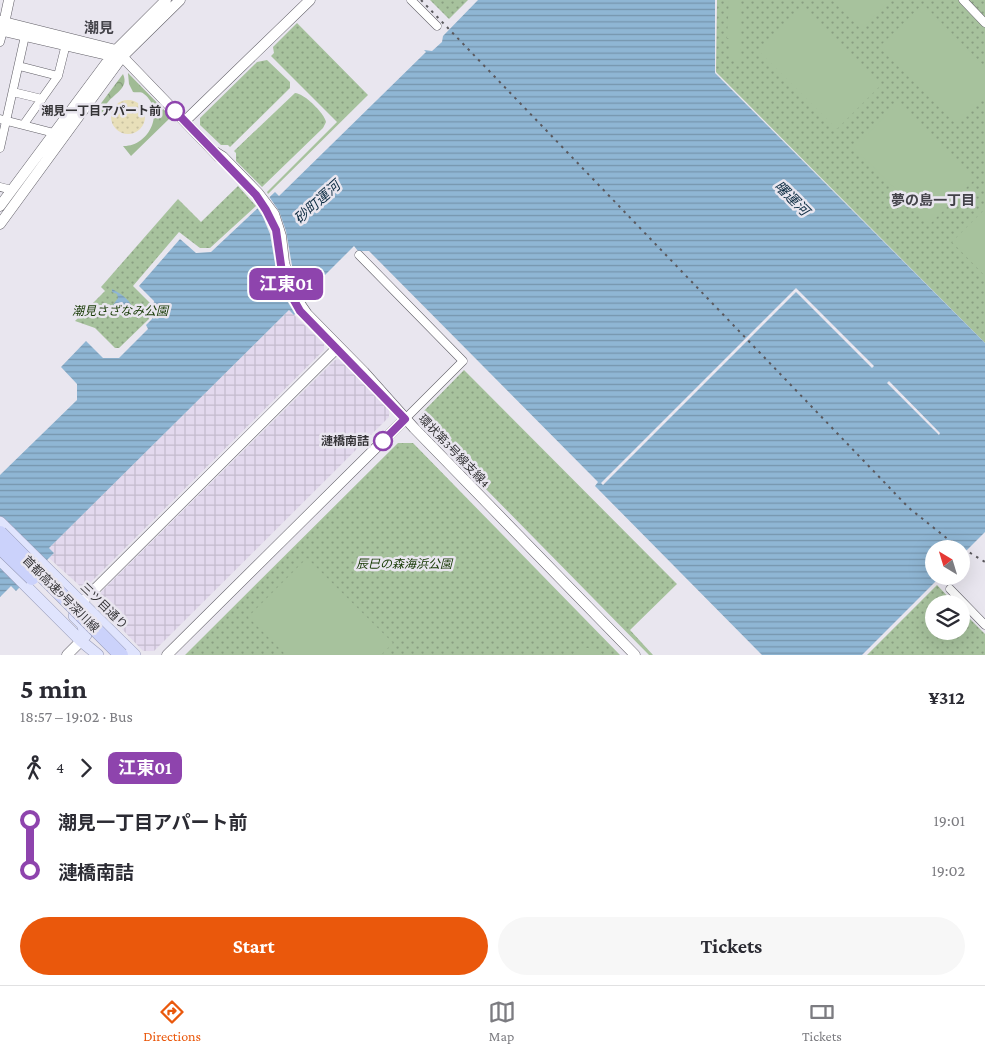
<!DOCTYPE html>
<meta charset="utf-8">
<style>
:root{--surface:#fff;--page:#f7f7f7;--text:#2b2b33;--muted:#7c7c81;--line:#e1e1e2;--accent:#ea580c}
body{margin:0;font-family:"Crimson Pro","Noto Sans JP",serif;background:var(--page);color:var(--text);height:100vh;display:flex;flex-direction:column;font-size:19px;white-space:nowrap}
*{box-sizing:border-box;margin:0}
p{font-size:16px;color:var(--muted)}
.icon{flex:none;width:28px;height:28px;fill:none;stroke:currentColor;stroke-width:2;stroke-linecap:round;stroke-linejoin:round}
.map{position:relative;height:655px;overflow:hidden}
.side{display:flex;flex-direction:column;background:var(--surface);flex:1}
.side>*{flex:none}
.badge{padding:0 10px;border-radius:8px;font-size:18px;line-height:32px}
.needle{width:32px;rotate:322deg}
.tools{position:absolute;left:925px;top:540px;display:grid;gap:10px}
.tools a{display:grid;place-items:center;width:45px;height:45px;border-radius:50%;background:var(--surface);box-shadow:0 5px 20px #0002;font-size:25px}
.map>.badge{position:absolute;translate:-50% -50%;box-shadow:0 0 0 2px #fff}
.legs{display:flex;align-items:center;gap:8px;height:55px;padding:0 20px;font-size:16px}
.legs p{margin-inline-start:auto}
.headline{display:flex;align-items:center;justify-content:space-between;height:85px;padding:0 20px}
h1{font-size:28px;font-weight:700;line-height:38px}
.primary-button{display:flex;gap:10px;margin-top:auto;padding:10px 20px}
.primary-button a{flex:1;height:58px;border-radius:30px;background:var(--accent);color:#fff;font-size:20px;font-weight:700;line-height:58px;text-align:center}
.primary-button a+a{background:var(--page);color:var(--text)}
ul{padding:0 20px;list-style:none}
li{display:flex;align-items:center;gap:18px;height:50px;font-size:19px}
li i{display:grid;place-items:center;width:8px;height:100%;margin:0 6px;background:currentColor}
li i::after{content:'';width:12px;height:12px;margin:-6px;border:4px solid;border-radius:50%;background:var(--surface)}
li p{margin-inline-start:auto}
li:first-child i{background:linear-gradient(#0000 50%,currentColor 0)}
li:last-child i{background:linear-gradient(currentColor 50%,#0000 0)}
.menu{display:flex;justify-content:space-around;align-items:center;height:70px;border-top:1px solid var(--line);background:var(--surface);font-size:14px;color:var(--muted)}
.menu a{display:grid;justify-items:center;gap:2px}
.menu .active{color:var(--accent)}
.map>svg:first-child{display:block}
.industrial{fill:url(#industrial-grid)}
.grass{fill:url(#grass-dots)}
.forest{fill:url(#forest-crowns)}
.sand{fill:url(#sand-dots)}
.pitch{fill:#a7c29d}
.water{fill:url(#water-rules)}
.pier{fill:#e9e6ef}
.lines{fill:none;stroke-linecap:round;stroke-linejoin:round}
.street-casing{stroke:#626068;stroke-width:9}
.secondary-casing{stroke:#626068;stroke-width:11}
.primary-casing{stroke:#969ab6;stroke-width:12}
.street{stroke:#fff;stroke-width:8}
.secondary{stroke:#fff;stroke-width:10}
.primary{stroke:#e0e4fd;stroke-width:11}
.rail{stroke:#5a585d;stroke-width:2;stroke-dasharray:2.5 5;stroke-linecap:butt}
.highway-bridge-casing{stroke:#969ab6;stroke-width:15;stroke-linecap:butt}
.highway-bridge{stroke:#cbd2fb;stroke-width:14}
.line-1-casing{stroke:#fff;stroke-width:11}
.line-1{stroke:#8e44ad;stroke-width:8}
.stop-1-dot{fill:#fff;stroke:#8e44ad;stroke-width:2.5}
.labels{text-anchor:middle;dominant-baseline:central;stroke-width:5;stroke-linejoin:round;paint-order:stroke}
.stop-label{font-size:12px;font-weight:bold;fill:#343336;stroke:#e9e6ef;text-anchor:end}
.park-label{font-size:12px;font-style:italic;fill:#153802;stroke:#e9e6ef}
.street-label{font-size:12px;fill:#343336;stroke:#e9e6ef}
.water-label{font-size:14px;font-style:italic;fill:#0d2c42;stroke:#e9e6ef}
.neighbourhood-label{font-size:14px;font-weight:bold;fill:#44434a;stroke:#e9e6ef}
.quarter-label{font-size:15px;font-weight:bold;fill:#44434a;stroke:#e9e6ef}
</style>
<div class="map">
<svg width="985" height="655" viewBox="0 0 985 655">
<defs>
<pattern id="industrial-grid" width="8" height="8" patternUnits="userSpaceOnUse" patternTransform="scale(1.25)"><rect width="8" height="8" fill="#e3d9ee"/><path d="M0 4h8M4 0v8" fill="none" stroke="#c3bbcd"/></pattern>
<pattern id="grass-dots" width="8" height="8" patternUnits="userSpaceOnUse" patternTransform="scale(1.25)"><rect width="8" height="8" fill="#a7c29d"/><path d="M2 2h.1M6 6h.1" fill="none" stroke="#899e81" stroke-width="1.8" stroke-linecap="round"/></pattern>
<pattern id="forest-crowns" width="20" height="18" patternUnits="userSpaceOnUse" patternTransform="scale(1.25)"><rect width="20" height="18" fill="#a0bb95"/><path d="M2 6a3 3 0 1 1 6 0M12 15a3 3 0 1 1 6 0" fill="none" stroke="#83997a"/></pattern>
<pattern id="sand-dots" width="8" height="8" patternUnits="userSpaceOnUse" patternTransform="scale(1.25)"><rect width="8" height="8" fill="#e8dfb9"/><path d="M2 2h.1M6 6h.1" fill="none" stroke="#c8c0a0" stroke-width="1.8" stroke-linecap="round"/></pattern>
<pattern id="water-rules" width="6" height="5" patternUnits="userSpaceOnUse" patternTransform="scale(1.25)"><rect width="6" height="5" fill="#8fb6d4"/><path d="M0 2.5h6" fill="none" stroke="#7695ad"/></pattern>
</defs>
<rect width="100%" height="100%" fill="#e9e6ef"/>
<path class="industrial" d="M289,310L324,344V350L87,586H80L49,558L54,553L49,548Z
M341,359L389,408V417L154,651H143L97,603V596L335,360Z"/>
<path class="grass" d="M430,0H468L449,19Z
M717,0H985V343L716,72Z
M297,23L368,95L268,194L267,192L337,122L271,56L274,53L273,47Z
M267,60L290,82V88L230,147L228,145H221L200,125V118L257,62Z
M295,93C304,93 325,114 326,122L323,128L262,187L236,161V153L234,151Z
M238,186L256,206L210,248H200L179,232L133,286L150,303L149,319L119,348H115L95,328L75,321L105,291L101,287L178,199L201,222Z
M464,370L677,584L630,630L653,655H649L420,422V415Z
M398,443H413L620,655H185Z
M937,585L955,604H934V631H961V610L985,634V655H867Z"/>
<path class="forest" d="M128,73L171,117L131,156L123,146C149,147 166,111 144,94C141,91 137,93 133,92L129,84Z
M123,74C130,89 112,94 106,105C104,109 104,112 101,116L96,110Z"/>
<path class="sand" d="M111 117a17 17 0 1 1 34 0a17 17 0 1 1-34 0Z"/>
<path class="pitch" d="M729,0H741L740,59H729V38H727Z
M832,0H891L861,29Z
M923,4L985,67V95L956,124L879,47Z
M803,9L880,86L837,129L760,52Z
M898,104L974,180L930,224L854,147Z
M985,209V276L952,242Z
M307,558L393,643L381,655H286L248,617Z
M580,647L594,649L604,655H572Z"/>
<path class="water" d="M478,0H715V73L985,343V532L961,556V549H934V576H941L862,655H762L595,486L598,482L369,251H358L354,246L305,295L309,300L294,315L289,310L49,548L54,553L16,591L11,586L0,597V475L77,400V384L61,367L86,341L103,358H119L148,329L146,325L152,319L154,301L139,286L180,239L196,253L211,252L275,192L279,196L426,52L424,50L432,51L442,42L443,36Z
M112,289C119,293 129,298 132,307L129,311L119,315L113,310V305L118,298L117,294L112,292Z"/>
<path class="pier" d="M268,195L279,211L286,231L294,277L307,303L295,314L286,299L278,281L270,234L263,217L256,206Z
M796,288L874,366L872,368L796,292L603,485L601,483Z
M889,381L940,433L939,435L887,383Z"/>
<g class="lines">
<defs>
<path id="street" d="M411,0L437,26
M963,0L985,23
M0,42L3,31
M19,66L58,76
M13,92L42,99
M0,119L54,133
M24,124L58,76L66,44
M0,148L25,36
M0,187L12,190
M359,255L463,361L405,419
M950,589L985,625"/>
<path id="secondary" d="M0,21L116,50L219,157
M3,28L9,0
M0,30L116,57
M185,121L310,0
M215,152L223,157L258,193L274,214L281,236L284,262L289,282L298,301L307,314L364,372L414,428L635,655
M0,206L116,50L166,0
M0,224L122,57L180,0
M81,603L338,347
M67,655L81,641
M167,655L405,419"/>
<path id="primary" d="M0,522L135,655
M0,560L81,641L98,655
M74,616L82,624L86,635L81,641"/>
</defs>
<use href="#street" class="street-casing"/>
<use href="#secondary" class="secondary-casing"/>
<use href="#primary" class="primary-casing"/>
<use href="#street" class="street"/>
<use href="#secondary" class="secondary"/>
<use href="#primary" class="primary"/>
<path class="rail" d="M421,0L909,508L949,540L985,562"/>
<defs>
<path id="highway-bridge" d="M0,533L121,655
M0,547L32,578"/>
</defs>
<use href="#highway-bridge" class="highway-bridge-casing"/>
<use href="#highway-bridge" class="highway-bridge"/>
</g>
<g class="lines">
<defs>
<path id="line-1" d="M175,111L256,195L266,210L276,230L282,272L291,295L300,311L405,419L383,441"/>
</defs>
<use href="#line-1" class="line-1-casing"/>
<use href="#line-1" class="line-1"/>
</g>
<g class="stop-1-dot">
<circle cx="175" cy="111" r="9"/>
<circle cx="383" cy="441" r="9"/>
</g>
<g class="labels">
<g class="stop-label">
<text x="161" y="111">潮見一丁目アパート前</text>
<text x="369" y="441">漣橋南詰</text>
</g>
<g class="park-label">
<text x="120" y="311">潮見さざなみ公園</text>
<text x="404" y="564">辰巳の森海浜公園</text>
</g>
<g class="street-label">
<text transform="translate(454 451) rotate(46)">環状第3号線支線4</text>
<text transform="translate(61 594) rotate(45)">首都高速9号深川線</text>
<text transform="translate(104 606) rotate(44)">三ツ目通り</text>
</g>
<g class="water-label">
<text transform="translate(792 198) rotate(45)">曙運河</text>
<text transform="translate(317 202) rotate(-42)">砂町運河</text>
</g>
<g class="neighbourhood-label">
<text x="933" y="200">夢の島一丁目</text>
</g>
<g class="quarter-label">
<text x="99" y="28">潮見</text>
</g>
</g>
</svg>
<div class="tools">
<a><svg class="needle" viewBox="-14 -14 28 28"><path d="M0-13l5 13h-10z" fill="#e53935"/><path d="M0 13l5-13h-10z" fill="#7c7c81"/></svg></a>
<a><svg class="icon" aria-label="layers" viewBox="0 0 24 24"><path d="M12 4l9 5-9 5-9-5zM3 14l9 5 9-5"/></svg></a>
</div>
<b class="badge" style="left:286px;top:284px;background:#8e44ad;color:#fff">江東01</b>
</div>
<section class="side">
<div class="headline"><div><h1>5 min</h1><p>18:57 – 19:02 · Bus</p></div><b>¥312</b></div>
<div class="legs"><svg class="icon" aria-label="walk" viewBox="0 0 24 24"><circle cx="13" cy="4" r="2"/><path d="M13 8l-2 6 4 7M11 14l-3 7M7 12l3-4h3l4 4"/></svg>4<svg class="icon" aria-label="forward" viewBox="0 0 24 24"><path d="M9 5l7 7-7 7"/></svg><b class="badge" style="background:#8e44ad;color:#fff">江東01</b></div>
<ul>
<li><i style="color:#8e44ad"></i><b>潮見一丁目アパート前</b><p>19:01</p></li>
<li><i style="color:#8e44ad"></i><b>漣橋南詰</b><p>19:02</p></li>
</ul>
<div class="primary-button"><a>Start</a><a>Tickets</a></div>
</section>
<nav class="menu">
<a class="active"><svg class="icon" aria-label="directions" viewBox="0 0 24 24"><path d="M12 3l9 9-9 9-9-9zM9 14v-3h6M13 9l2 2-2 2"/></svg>Directions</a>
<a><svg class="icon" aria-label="map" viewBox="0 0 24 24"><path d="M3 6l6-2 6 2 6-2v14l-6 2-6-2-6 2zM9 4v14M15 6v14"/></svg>Map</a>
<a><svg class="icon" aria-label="tickets" viewBox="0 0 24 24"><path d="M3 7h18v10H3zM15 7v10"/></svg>Tickets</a>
</nav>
